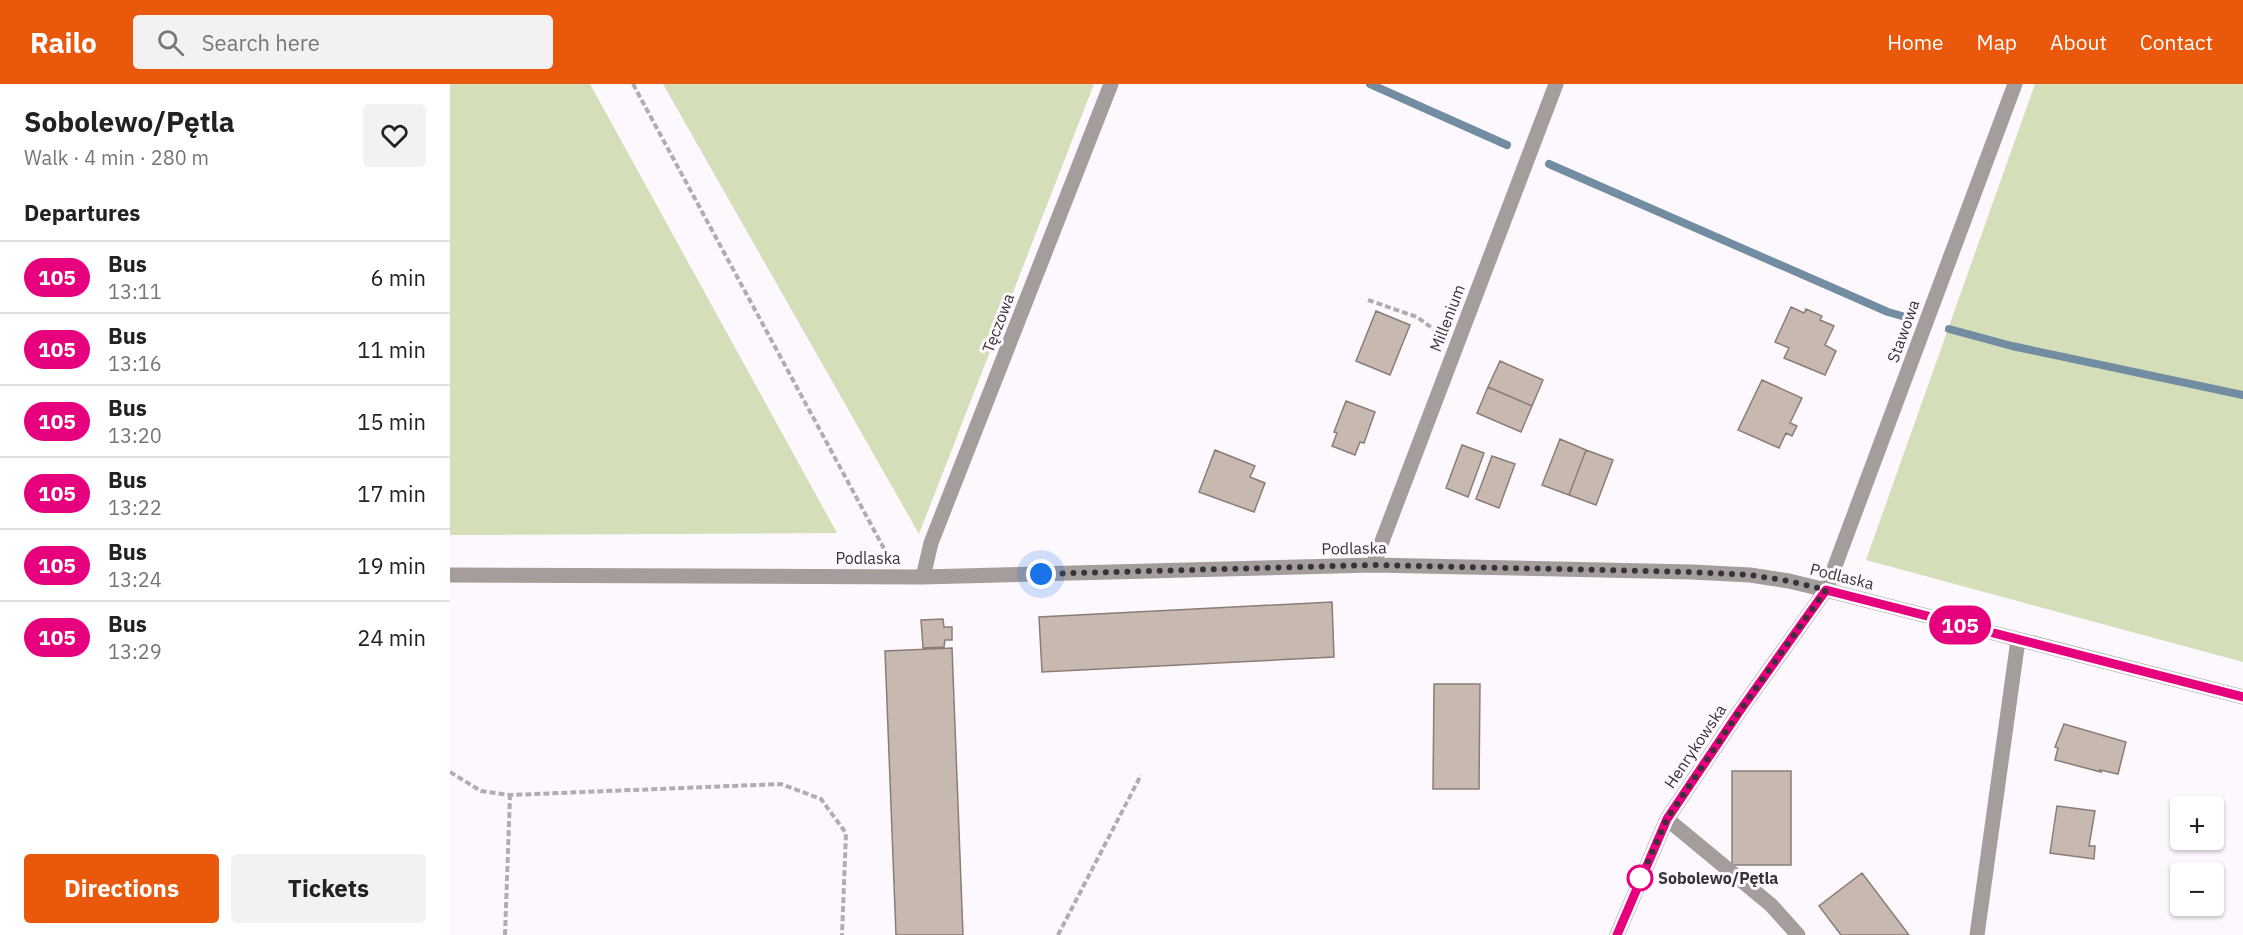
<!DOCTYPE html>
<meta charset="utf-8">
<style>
:root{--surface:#fff;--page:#f2f2f2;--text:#222;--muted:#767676;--line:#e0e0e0;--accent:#ea580c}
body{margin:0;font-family:"IBM Plex Sans",sans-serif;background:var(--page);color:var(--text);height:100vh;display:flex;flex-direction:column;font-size:22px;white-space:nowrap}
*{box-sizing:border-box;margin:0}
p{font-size:20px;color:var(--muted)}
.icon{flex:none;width:33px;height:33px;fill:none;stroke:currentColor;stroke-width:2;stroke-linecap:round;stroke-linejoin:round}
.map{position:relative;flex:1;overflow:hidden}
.side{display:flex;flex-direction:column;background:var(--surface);width:450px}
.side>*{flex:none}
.badge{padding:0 12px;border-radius:20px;font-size:21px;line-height:39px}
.tools{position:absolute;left:1720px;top:712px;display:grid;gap:12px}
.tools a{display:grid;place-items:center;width:54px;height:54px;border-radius:6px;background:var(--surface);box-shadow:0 2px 4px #0004;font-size:30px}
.you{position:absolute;width:30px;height:30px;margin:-15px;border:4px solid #fff;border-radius:50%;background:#1a73e8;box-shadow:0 0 0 9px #1a73e833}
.map>.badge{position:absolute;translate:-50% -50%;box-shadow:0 0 0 3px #fff}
h2{padding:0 24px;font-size:22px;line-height:54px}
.round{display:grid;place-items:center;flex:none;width:63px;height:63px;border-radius:6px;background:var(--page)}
.summary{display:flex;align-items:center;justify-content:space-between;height:102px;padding:0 24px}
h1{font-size:28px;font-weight:700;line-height:45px}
.button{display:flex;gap:12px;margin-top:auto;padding:12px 24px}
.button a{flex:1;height:69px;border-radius:6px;background:var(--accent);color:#fff;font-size:24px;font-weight:700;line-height:69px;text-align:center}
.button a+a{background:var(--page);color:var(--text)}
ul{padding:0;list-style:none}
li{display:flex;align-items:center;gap:18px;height:72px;padding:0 24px;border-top:2px solid var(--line)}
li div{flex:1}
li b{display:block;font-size:22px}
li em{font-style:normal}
li .badge{min-width:66px;font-weight:700;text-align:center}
header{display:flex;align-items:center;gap:36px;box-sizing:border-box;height:84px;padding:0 30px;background:var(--accent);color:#fff}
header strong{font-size:28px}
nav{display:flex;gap:33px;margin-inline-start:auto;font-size:21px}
.search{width:420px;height:54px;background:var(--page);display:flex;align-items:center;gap:15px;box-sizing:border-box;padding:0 21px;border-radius:6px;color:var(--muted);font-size:22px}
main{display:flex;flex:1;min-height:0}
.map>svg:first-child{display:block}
.green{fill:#d4deb8}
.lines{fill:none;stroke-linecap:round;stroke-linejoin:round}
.stream{stroke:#728da1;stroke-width:8}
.building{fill:#c7b8b0;stroke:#8b7d76;stroke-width:1.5}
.path{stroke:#b1acb2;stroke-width:4;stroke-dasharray:6 3;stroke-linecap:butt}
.minor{stroke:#a59d9c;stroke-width:15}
.tertiary{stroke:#a59d9c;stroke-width:15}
.line-casing{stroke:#fff;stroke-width:14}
.line{stroke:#e6007e;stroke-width:9}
.walk{stroke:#373338;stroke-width:6;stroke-dasharray:0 10.8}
.stop-dot{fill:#fff;stroke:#e6007e;stroke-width:3}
.labels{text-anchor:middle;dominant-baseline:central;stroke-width:6;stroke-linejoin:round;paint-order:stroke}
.street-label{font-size:16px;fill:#373338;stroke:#fdf8fe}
.stop-label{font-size:16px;font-weight:bold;fill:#373338;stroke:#fdf8fe;text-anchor:start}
</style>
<header>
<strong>Railo</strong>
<div class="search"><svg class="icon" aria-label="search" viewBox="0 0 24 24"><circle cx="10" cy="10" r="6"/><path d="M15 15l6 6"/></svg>Search here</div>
<nav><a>Home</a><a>Map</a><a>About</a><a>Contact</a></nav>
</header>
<main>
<section class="side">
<div class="summary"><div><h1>Sobolewo/Pętla</h1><p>Walk · 4 min · 280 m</p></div><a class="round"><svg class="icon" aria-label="heart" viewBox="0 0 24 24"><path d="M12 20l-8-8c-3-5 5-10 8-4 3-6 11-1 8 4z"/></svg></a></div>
<h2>Departures</h2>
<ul>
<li><span class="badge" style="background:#e6007e;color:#fff">105</span><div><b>Bus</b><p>13:11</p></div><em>6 min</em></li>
<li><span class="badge" style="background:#e6007e;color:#fff">105</span><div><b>Bus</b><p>13:16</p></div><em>11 min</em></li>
<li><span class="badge" style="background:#e6007e;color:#fff">105</span><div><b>Bus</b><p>13:20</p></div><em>15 min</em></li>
<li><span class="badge" style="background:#e6007e;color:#fff">105</span><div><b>Bus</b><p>13:22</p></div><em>17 min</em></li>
<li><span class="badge" style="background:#e6007e;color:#fff">105</span><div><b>Bus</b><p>13:24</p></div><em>19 min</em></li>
<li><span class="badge" style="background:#e6007e;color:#fff">105</span><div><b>Bus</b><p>13:29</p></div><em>24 min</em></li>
</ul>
<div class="button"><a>Directions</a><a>Tickets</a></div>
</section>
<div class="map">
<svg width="1793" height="851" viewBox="0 0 1793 851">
<rect width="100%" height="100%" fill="#fdf8fe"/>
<path class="green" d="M0,0H140L387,449L0,451Z
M213,0H644L469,450Z
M1585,0H1793V578L1416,476Z"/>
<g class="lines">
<path class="stream" d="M920,0L1057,61
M1099,80L1438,228L1452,232
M1499,245L1562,262L1793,311"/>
</g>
<path class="building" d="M1341,223L1354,229L1356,225L1372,232L1370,236L1384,242L1375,261L1386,267L1375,291L1334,274L1339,264L1325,258Z
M926,227L960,241L940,291L906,277Z
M1050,277L1093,296L1082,322L1038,303Z
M1312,296L1352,314L1340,339L1347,342L1342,352L1336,349L1329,364L1288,346Z
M1038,303L1082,322L1071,348L1027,329Z
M896,317L925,328L914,359L910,358L905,371L882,362L887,349L884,348Z
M1110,355L1136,366L1119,411L1092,401Z
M1012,361L1034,369L1018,413L996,404Z
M765,366L805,382L800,393L815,399L804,428L749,408Z
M1136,366L1163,376L1146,421L1119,411Z
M1042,372L1065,380L1049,424L1026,415Z
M882,518L884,573L592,588L589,533Z
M493,535L494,543H502V556H495L494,563L473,564L471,536Z
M502,564L513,851H446L435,567Z
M984,600H1030L1029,705H983Z
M1614,640L1676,658L1668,690L1650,686L1651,688L1605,676L1608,664L1605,663Z
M1282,687H1341V781H1282Z
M1607,722L1645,727L1639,762H1645L1644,775L1600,769Z
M1412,789L1459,851H1391L1369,822Z"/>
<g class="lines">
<path class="path" d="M183,0L438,472
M918,216L967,233L989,249
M0,688L31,707L60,711L331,700L371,715L396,749L392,851
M55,851L60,711
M608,851L691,691"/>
<path class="minor" d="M923,481L1106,0
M0,491L473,493L923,481L1242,488L1300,491L1339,497L1376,506
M473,493L481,459L661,0
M1217,735L1321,821L1348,851
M1167,851L1217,735L1289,628L1376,506L1565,0
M1527,851L1568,556"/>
<path class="tertiary" d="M1376,506L1793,613"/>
</g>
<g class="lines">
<defs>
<path id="line" d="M1167,851L1217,735L1289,628L1376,506L1793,613"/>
</defs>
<use href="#line" class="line-casing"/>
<use href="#line" class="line"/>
<path class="walk" d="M591,490L923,481L1242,488L1300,491L1339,497L1376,506L1289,628L1217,735L1188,800L1190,794"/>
</g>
<circle class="stop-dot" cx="1190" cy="794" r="12"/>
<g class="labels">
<g class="street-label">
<text transform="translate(997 234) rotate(-69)">Millenium</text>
<text transform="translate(548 239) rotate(-69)">Tęczowa</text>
<text transform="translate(1453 247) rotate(-70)">Stawowa</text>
<text transform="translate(904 464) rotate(-1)">Podlaska</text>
<text x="418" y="474">Podlaska</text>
<text transform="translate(1392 492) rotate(14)">Podlaska</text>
<text transform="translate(1245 662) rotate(-56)">Henrykowska</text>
</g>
<g class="stop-label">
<text x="1208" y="794">Sobolewo/Pętla</text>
</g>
</g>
</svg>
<div class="tools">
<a>+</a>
<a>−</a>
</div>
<div class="you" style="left:591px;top:490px"></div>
<b class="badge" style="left:1510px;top:541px;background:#e6007e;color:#fff">105</b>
</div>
</main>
